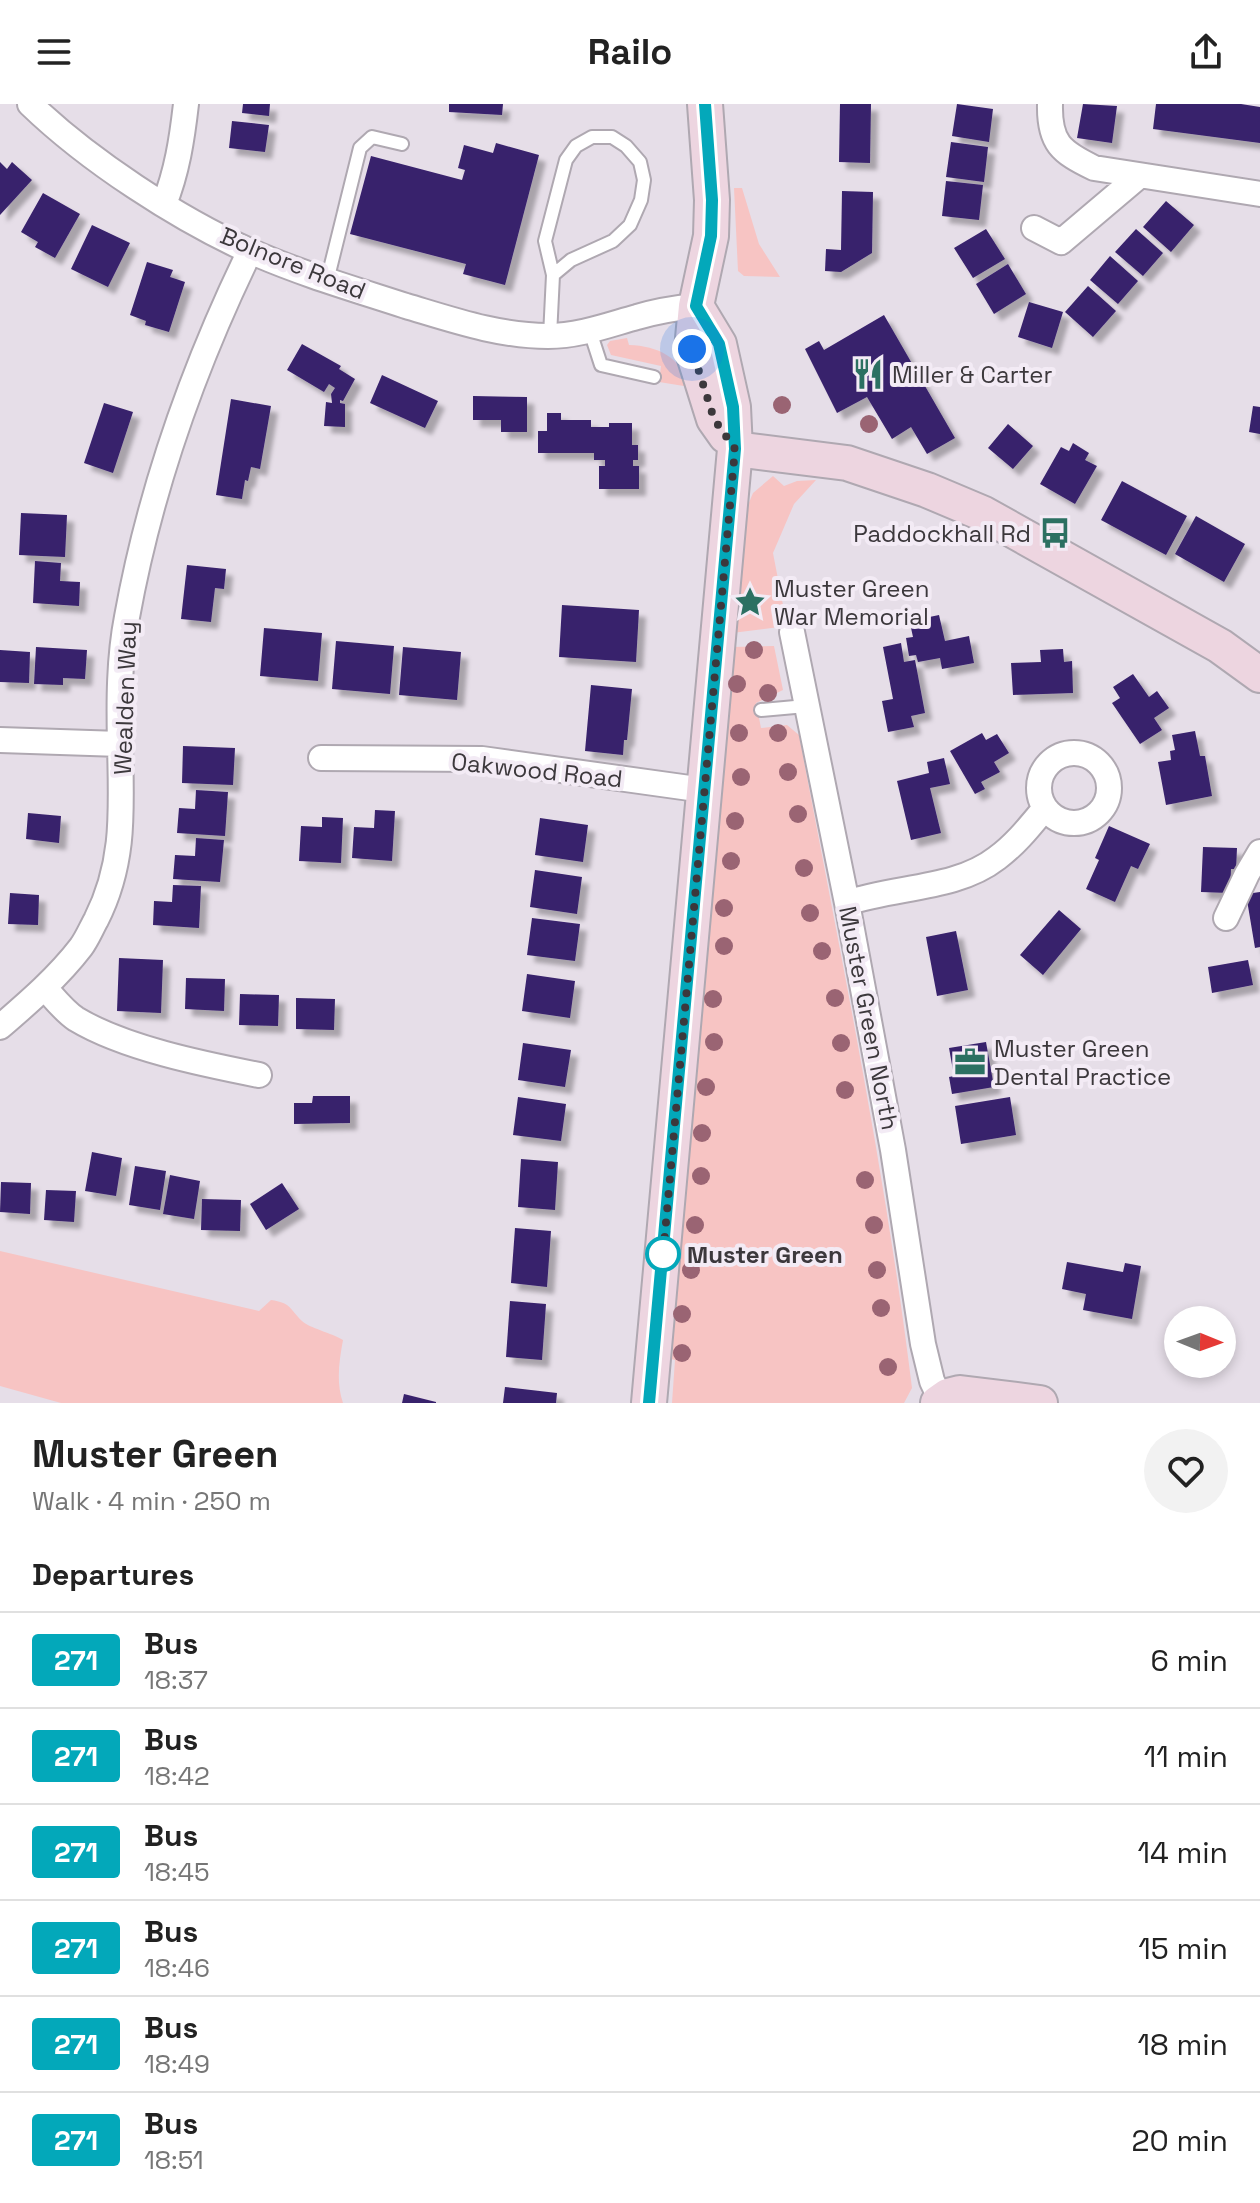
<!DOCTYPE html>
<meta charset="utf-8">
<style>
:root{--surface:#fff;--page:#f2f2f2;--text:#222;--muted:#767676;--line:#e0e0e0}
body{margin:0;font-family:"Space Grotesk",sans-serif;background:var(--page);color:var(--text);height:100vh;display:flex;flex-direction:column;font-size:30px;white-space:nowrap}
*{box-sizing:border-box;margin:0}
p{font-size:26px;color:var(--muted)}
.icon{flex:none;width:44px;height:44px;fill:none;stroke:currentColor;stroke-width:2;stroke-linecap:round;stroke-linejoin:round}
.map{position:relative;height:1299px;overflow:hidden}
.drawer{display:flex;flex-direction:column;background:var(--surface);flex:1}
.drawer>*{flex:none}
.badge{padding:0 16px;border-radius:6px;font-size:28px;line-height:52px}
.needle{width:52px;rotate:91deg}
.controls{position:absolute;left:1164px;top:1202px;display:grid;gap:16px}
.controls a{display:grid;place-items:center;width:72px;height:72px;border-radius:50%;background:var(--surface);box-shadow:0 4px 12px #0003;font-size:40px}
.you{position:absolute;width:40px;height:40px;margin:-20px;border:6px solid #fff;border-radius:50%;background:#1a73e8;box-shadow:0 0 0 12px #1a73e833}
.map>.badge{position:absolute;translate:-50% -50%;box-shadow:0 0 0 4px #fff}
h2{padding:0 32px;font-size:30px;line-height:72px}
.round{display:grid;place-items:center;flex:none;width:84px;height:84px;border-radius:42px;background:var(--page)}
.overview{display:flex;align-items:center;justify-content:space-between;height:136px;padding:0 32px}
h1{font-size:38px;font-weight:700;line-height:60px}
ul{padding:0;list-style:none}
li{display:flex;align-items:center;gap:24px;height:96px;padding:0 32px;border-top:2px solid var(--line)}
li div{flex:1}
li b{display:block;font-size:30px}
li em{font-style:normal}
li .badge{min-width:88px;font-weight:700;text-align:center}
header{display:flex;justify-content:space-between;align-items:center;height:104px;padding:0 32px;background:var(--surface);font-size:36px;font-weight:700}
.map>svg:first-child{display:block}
.green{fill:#f7c4c3}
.building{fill:#38216c;filter:url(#shadow)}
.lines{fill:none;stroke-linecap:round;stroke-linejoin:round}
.lane-casing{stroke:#afa8b1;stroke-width:16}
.street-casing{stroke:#afa8b1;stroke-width:28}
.secondary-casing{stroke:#afa8b1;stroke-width:38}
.lane{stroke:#fff;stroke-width:12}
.street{stroke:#fff;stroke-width:24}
.secondary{stroke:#edd5e0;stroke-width:34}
.tree{fill:#9a6473}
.line-casing{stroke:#fff;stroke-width:18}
.line{stroke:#03a8ba;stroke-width:12}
.walk{stroke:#3c383c;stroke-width:8;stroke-dasharray:0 14.4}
.stop-dot{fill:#fff;stroke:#03a8ba;stroke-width:4}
.labels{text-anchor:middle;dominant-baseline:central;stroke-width:8;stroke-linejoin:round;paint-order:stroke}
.street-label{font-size:24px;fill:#3c383c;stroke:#f3ebf5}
.poi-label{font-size:24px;fill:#3c383c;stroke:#f3ebf5;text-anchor:start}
.stop-label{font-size:24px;font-weight:bold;fill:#3c383c;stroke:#f3ebf5;text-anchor:start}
</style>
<header><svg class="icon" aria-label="menu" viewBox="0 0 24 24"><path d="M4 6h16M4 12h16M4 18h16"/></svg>Railo<svg class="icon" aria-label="share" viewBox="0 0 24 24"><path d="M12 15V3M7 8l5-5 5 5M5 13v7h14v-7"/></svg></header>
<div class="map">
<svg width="1260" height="1299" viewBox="0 0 1260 1299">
<defs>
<filter id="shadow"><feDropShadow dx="7" dy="7" stdDeviation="2" flood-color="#0004"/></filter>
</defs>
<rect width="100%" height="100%" fill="#e6dee8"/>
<path class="green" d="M734,84H742L759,140L780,173L744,172L738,167Z
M627,234L629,241C658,242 681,253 690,283L659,278L661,262L611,251L607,241L610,237Z
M773,372L784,382L797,377L816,376L794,400L773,449L787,522L732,529L743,413L753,389Z
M774,542L783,586L756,599L761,624L787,621L799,631C840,848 885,1065 912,1284L904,1299H672L675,1256L671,1255L732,543Z
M0,1147L259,1207L271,1196C291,1199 289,1204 302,1217C309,1224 332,1229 343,1236C339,1258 336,1278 343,1299H61L0,1282Z"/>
<path class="building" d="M243,0H270L269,12L242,9Z
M449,0H503L502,11L449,8Z
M840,0H871L870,59L839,58Z
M957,0L993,5L989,38L952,32Z
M1083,0L1117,2L1112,39L1077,34Z
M1156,0H1241L1260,3V39L1153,25Z
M232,17L269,21L265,48L229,44Z
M951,38L988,43L984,78L946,73Z
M496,39L539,51L505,181L463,170L466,160L350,130L371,52L462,76L465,66L458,64L464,41L493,49Z
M0,58L7,65L12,58L32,76L0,111Z
M946,77L983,81L979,116L942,112Z
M842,87L873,88L872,149L841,168L825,167L826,145L841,146Z
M43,89L80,110L55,154L35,143L38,138L21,128Z
M1166,97L1194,121L1171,148L1143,123Z
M92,121L130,139L108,183L71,165Z
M986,125L1005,155L973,174L954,144Z
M1136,125L1163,149L1143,172L1115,148Z
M1110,152L1138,177L1118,200L1090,176Z
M147,158L173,166L170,173L185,178L169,228L145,221L146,217L130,211Z
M1008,160L1026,190L994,210L976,180Z
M1088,182L1116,207L1093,233L1065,208Z
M1029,198L1063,208L1052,244L1018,233Z
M884,211L955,334L927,350L911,323L892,335L867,293L837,309L805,245L819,237L824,246Z
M302,240L341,262L339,265L355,275L343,297L340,296V299L345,300V323L324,322L326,298L332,299L331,290L335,284L329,280L324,288L287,266Z
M382,271L438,297L425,324L370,299Z
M473,292L527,293V328H501V316H473Z
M231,295L271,302L260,365L251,363L248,377L245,376L242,395L216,391Z
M104,299L133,308L113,369L84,359Z
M1253,302L1260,303V330L1249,328Z
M547,309H561V316H591V323H609V319H632V341H638V356H633V362H639V385H599V362H605V356H594V349H538V327H547Z
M1008,320L1033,342L1013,365L988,344Z
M1073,339L1089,349L1085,356L1097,362L1075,400L1040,380L1061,343L1069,347Z
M1122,377L1187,412L1166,451L1101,416Z
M21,409L67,411L65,453L19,451Z
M1196,412L1245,440L1224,478L1175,450Z
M35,457L61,459L60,477L80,478L79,502L33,499Z
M187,461L226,465L224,485L215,484L211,518L181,515Z
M562,501L639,506L636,558L559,553Z
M939,511L945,537L969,532L974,559L942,565L940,554L918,558L916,551L909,552L906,534L913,533L911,524L922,522L920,515Z
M264,524L322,529L318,577L260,572Z
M336,537L394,542L390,590L332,585Z
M901,539L904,558L915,556L925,609L911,612L914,623L888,628L882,597L893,595L883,543Z
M36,543L87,546L85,575L63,574V581L34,580Z
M403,543L461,548L457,596L399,591Z
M1063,545L1064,558L1072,557L1073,589L1013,591L1011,559L1041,558L1040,546Z
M0,546L30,548L29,579L0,578Z
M1133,570L1149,593L1157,587L1169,604L1154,614L1162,626L1140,640L1112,599L1120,594L1113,583Z
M591,581L632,585L627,636H624L623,651L585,647Z
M1195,627L1200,652H1205L1212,692L1166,701L1158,658L1171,656L1170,647L1175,646L1172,631Z
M982,629L986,636L997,630L1009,649L994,658L1000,668L981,678L985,685L975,690L950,647Z
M183,642L235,644L233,681L182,679Z
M944,654L950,680L930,684L941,729L911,736L897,677L929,669L927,658Z
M196,686L228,688L225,732L177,729L179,704L195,705Z
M375,706L395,707L392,757L352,754L354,723L374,724Z
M28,709L61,712L59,739L26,735Z
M322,713L343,714L341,759L299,757L301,722L322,723Z
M540,714L588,721L583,758L535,751Z
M1109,722L1150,740L1138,765L1131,762L1115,798L1086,785L1099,756L1095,754Z
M196,734L224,736L220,778L173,775L175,751L195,752Z
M1203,743L1237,744L1236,765H1231L1230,789L1201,788Z
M535,766L582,773L577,810L530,803Z
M173,781L201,782L199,824L153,821L154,797L172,798Z
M1260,788V843L1255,844L1246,790Z
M10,789L39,791L38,821L8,820Z
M1059,806L1081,825L1043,871L1020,851Z
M532,814L580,820L575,857L527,851Z
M956,827L968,886L937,892L926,833Z
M119,854L163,856L161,909L117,907Z
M1248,856L1253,881L1212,889L1208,863Z
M527,870L575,877L570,914L522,907Z
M186,874L225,875L224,907L185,905Z
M240,890L279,891L278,922L239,921Z
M296,894L335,895L334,926L296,925Z
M986,938L994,983L952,990L949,973L954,972L949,944Z
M523,939L571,946L565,983L518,976Z
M313,992H350V1019L294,1020V999H312Z
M518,993L566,1000L561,1037L513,1031Z
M1010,993L1016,1031L961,1040L955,1002Z
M92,1048L122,1054L116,1092L85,1087Z
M521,1055L558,1058L555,1106L518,1103Z
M135,1062L166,1067L160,1106L129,1101Z
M170,1071L200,1077L194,1115L163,1110Z
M1,1078L31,1079L30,1110L0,1108Z
M282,1079L299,1105L266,1126L250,1100Z
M46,1086L76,1087L74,1118L44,1116Z
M202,1095L241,1096L240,1127L201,1126Z
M515,1124L551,1127L547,1183L511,1179Z
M1067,1158L1123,1168L1125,1159L1141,1162L1132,1215L1083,1206L1086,1190L1062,1185Z
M510,1197L546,1200L542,1256L506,1253Z
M505,1283L557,1289L556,1299H503Z
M404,1290L436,1298V1299H402Z"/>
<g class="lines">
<defs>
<path id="lane" d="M327,177L360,44L372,33L402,40
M590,227L601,261L654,273
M550,232L553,171L545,137L566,56L576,42L592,33H612L626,42L640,58L644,76L641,96L630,121L613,137L571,156L553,171
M761,606L806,602"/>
<path id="street" d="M30,0C88,56 178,115 252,148C302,170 354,185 406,202C453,216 499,232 548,232C579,232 608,221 637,213C657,207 676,204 696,202
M1050,0C1049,39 1061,48 1094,64L1260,90
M164,100C177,68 182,35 186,0
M1034,124L1061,138L1139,72
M792,528L847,799L893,1046L923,1240L932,1277L941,1296
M0,636L120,640
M1039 684a35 35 0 1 1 70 0a35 35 0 1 1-70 0Z
M321,654L482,655L704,686
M847,799C895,782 956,786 997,754C1016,740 1030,722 1045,704
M1226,814L1247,770L1260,748
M45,884C54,894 64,907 76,915C124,944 203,960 259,971
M0,923C29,898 58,873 81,843C87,835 91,825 96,816C126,757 121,703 120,639C119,598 119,554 127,513C150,386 194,262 250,147"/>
<path id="secondary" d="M705,0L712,96L711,132L696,202L692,245L714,315L726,332
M735,345L847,359L927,386L984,410L1220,542L1260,571
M649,1299L735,345L733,303L719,240L696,202
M938,1299L948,1292L960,1289L1040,1299"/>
</defs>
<use href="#lane" class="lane-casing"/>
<use href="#street" class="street-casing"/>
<use href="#secondary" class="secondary-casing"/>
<use href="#lane" class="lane"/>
<use href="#street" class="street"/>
<use href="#secondary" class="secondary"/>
</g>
<g class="tree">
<circle cx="782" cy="301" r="9"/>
<circle cx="869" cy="320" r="9"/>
<circle cx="754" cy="546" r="9"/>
<circle cx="737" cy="580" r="9"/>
<circle cx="768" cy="589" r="9"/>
<circle cx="739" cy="629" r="9"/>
<circle cx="778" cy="629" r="9"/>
<circle cx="788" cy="668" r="9"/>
<circle cx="741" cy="673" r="9"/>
<circle cx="798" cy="710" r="9"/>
<circle cx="735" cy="717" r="9"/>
<circle cx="731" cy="757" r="9"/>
<circle cx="804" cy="764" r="9"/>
<circle cx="724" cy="804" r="9"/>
<circle cx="810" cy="809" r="9"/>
<circle cx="724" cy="842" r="9"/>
<circle cx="822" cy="847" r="9"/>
<circle cx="835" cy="894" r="9"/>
<circle cx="713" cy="895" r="9"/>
<circle cx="714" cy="938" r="9"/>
<circle cx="841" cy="939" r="9"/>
<circle cx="706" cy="983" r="9"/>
<circle cx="845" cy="986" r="9"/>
<circle cx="702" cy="1029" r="9"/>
<circle cx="701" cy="1072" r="9"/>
<circle cx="865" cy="1076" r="9"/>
<circle cx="695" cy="1121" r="9"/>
<circle cx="874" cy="1121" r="9"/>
<circle cx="691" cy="1166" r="9"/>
<circle cx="877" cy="1166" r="9"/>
<circle cx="881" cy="1204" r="9"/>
<circle cx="682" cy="1210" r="9"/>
<circle cx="682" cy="1249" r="9"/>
<circle cx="888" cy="1263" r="9"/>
</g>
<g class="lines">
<defs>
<path id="line" d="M649,1299L735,345L733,303L719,240L696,202L711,132L712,96L705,0"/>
</defs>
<use href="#line" class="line-casing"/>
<use href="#line" class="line"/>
<path class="walk" d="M663,1150L662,1163L735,345L714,315L692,245"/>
</g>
<defs>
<symbol id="restaurant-bare" viewBox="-9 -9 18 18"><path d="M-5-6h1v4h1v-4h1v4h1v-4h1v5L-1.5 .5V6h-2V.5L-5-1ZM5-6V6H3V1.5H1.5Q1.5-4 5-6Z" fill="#2c7062" stroke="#f3ebf5" stroke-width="2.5" paint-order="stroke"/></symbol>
<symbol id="bus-bare" viewBox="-9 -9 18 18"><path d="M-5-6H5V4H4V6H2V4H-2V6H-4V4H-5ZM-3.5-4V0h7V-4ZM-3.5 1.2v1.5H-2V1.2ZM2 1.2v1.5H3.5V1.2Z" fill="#2c7062" stroke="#f3ebf5" stroke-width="2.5" paint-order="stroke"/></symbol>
<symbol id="sight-bare" viewBox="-9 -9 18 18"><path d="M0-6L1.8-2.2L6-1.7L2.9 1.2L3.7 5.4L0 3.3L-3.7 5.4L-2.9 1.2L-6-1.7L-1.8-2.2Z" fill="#2c7062" stroke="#f3ebf5" stroke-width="2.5" paint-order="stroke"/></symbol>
<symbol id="office-bare" viewBox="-9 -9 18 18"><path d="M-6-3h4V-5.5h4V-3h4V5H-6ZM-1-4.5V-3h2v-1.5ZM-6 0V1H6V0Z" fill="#2c7062" stroke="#f3ebf5" stroke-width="2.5" paint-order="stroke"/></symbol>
</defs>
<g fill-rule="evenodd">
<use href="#restaurant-bare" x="846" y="248" width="44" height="44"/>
<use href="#bus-bare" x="1033" y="407" width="44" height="44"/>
<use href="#sight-bare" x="728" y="476" width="44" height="44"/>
<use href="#office-bare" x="948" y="936" width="44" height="44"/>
</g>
<circle class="stop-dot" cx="663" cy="1150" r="16"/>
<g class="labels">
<g class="street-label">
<text transform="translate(293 159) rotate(22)">Bolnore Road</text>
<text transform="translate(125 594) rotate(-88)">Wealden Way</text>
<text transform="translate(537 666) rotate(6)">Oakwood Road</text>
<text transform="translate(869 914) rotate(79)">Muster Green North</text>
</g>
<g class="poi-label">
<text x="892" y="270">Miller &amp; Carter</text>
<text x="1031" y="429" text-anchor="end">Paddockhall Rd</text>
<text x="774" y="484">Muster Green<tspan x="774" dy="28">War Memorial</tspan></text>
<text x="994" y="944">Muster Green<tspan x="994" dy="28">Dental Practice</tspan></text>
</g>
<g class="stop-label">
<text x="687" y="1150">Muster Green</text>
</g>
</g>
</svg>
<div class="controls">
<a><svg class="needle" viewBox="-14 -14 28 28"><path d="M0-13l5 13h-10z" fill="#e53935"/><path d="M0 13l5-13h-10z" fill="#767676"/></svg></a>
</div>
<div class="you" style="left:692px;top:245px"></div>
</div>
<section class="drawer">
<div class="overview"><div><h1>Muster Green</h1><p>Walk · 4 min · 250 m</p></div><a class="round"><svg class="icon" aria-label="heart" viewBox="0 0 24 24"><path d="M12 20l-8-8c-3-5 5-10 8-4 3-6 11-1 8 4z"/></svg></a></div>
<h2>Departures</h2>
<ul>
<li><span class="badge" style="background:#03a8ba;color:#fff">271</span><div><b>Bus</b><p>18:37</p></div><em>6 min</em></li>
<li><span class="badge" style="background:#03a8ba;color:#fff">271</span><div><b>Bus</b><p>18:42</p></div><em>11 min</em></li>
<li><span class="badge" style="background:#03a8ba;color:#fff">271</span><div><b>Bus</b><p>18:45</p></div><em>14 min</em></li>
<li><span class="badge" style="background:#03a8ba;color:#fff">271</span><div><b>Bus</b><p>18:46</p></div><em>15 min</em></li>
<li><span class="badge" style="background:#03a8ba;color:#fff">271</span><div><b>Bus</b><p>18:49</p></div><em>18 min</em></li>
<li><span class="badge" style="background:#03a8ba;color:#fff">271</span><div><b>Bus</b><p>18:51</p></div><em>20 min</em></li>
</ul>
</section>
